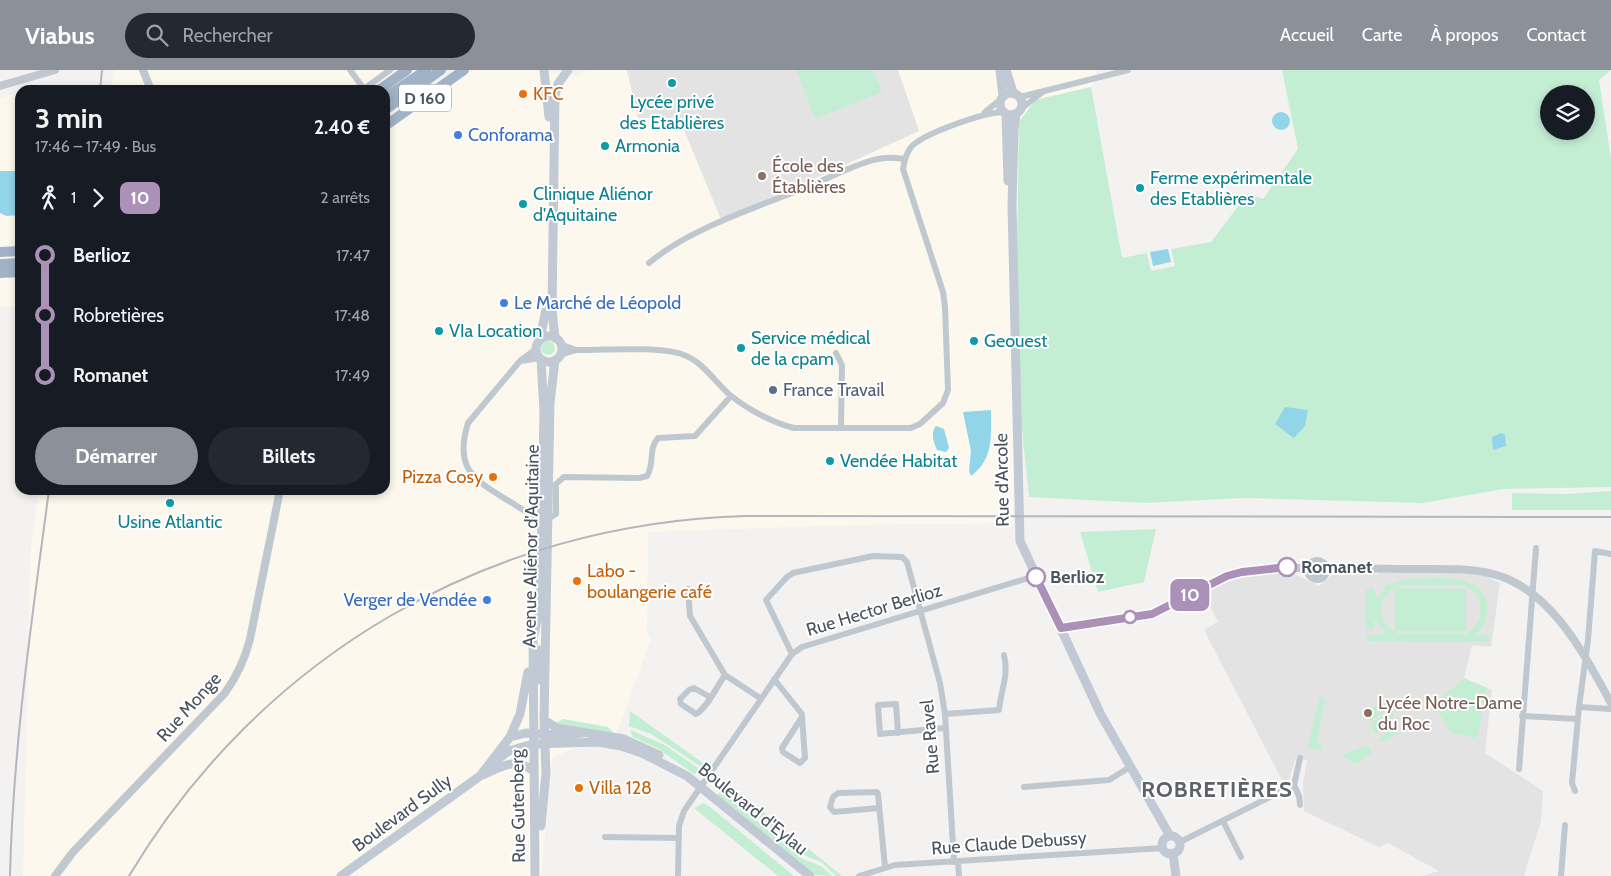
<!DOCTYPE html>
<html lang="fr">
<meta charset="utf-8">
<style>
:root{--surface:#171b24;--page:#242831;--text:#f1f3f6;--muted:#9ea1a6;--accent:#8c9099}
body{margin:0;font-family:Cabin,sans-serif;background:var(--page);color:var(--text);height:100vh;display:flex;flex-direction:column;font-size:19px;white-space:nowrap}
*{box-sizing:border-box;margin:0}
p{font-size:16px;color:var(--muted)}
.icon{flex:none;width:28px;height:28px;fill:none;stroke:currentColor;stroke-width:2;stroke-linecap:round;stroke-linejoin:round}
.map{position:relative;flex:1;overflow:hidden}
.panel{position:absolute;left:15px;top:15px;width:375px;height:410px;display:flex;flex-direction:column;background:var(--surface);border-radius:15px;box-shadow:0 2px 8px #0003}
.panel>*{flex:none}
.badge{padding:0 10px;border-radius:8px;font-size:18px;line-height:32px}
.controls{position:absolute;left:1540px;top:15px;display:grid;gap:10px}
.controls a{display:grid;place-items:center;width:55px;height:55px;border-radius:50%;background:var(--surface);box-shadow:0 2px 8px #0003;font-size:25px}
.map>.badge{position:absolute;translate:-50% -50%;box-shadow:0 0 0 2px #fff}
.legs{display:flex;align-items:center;gap:8px;height:55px;padding:0 20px;font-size:16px}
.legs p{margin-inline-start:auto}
.headline{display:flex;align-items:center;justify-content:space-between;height:85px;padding:0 20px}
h1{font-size:28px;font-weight:700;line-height:38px}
.button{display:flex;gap:10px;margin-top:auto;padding:10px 20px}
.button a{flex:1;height:58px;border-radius:30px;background:var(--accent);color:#fff;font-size:20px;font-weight:700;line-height:58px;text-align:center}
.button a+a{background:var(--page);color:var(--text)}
ul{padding:0 20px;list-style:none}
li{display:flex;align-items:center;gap:18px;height:60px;font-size:19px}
li i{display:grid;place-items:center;width:8px;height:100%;margin:0 6px;background:currentColor}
li i::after{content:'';width:12px;height:12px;margin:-6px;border:4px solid;border-radius:50%;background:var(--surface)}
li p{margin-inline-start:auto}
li:first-child i{background:linear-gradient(#0000 50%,currentColor 0)}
li:last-child i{background:linear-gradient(currentColor 50%,#0000 0)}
header{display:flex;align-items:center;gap:30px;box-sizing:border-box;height:70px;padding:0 25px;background:var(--accent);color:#fff}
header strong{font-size:24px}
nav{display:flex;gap:28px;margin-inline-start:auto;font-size:18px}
.search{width:350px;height:45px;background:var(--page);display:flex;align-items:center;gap:12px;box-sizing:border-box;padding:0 18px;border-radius:28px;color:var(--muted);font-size:19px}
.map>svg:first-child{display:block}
.commercial{fill:#fcf8ed}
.education{fill:#e4e3e3}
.green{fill:#c3eed4;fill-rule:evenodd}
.water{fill:#92d5e9}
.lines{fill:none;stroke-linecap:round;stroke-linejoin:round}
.minor{stroke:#c0c8cf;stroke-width:6}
.tertiary{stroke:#c0c8cf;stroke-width:8}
.secondary{stroke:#c0c9d4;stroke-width:9}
.trunk{stroke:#a0b2c6;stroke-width:10}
.rail{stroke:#b4b6bb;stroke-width:2}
.line-1-casing{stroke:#fff;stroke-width:11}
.line-1{stroke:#ab91b7;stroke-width:8}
.culture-dot{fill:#0f9aa8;stroke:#fff;stroke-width:2}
.food-dot{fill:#e8710a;stroke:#fff;stroke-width:2}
.shop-dot{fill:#3f7fe0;stroke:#fff;stroke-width:2}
.education-dot{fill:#8d6e63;stroke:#fff;stroke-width:2}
.service-dot{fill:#5c6f8a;stroke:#fff;stroke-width:2}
.stop-1-dot{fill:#fff;stroke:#ab91b7;stroke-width:2.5}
.labels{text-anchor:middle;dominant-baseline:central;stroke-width:4;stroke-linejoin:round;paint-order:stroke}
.shield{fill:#fff;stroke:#80878e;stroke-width:1}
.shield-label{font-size:16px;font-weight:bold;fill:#4a545e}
.food-label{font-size:18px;fill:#c56008;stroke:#fff;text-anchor:start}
.culture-label{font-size:18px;fill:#0d838f;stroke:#fff;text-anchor:start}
.shop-label{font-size:18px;fill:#366cbe;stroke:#fff;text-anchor:start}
.education-label{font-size:18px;fill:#785e54;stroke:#fff;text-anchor:start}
.service-label{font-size:18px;fill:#4e5e75;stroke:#fff;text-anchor:start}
.street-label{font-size:18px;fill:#4a545e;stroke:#fff}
.stop-label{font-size:18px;font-weight:bold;fill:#4a545e;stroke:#fff;text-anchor:start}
.district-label{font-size:22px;font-weight:bold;letter-spacing:1px;fill:#5e6166;stroke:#fff}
</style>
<header>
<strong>Viabus</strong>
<div class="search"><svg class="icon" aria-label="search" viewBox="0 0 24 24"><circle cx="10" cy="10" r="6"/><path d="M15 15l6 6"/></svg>Rechercher</div>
<nav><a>Accueil</a><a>Carte</a><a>À propos</a><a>Contact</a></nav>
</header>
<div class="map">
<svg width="1611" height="806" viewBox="0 0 1611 806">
<rect width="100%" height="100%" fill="#f4f1f1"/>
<path class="commercial" d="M114,0H397L369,20H111Z
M473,0H534L577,7L586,0H627L638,48H679L721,151L919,61L898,0H1098L1091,17L1035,30L1019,52L1013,453L849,455L648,462L647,565L651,569L617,662L553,687L541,806H23L31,476L39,420H385V63Z
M20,22V236L0,237V28Z"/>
<path class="education" d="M627,0H898L919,61L722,151L679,48H638Z
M1276,502L1294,504L1319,516L1332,505L1353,503H1374L1375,505L1379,503H1459L1484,506L1500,513L1491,577L1472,575L1464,608L1492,620L1485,683L1543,721L1541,751L1524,806H1421L1439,801L1388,773L1379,777L1304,741L1303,714L1307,690L1296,687L1289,710L1283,712L1204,560L1218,552L1203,523L1228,510Z"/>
<path class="green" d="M796,0H873L882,22L815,49Z
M1282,0H1611L1599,10L1611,89V417L1503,419L1423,433L1244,428L1145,433L1029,427L1015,293L1019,52L1035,30L1091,17L1122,188L1147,183L1151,201L1175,196L1171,179L1211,172L1248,123L1263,129L1298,79ZM1549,24H1586V61H1549Z
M541 278a7 7 0 1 1 14 0a7 7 0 1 1-14 0Z
M1611,421V440H1512V423L1566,424Z
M1156,459L1144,512L1098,522L1080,462Z
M1404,509C1429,509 1486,500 1487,537C1488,548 1483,558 1475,565H1489V572L1367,571V565L1386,564L1375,550L1373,560H1366V519L1374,518L1376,529L1387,515ZM1403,515H1461C1487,522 1486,551 1466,564H1399C1374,554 1375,520 1403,515Z
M1395,518L1466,519V561H1395Z
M1464,608L1487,618L1477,669L1450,662L1434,635Z
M1320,627L1325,628L1317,673L1322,675L1321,680L1310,678L1308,675Z
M1378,629L1392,638L1369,651L1364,643L1380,633Z
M630,641L706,695L703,698L651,664L629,656Z
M1393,641V648L1375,665L1371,653Z
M563,649L608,657L614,663L556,653Z
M1397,651V664L1381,673L1379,669Z
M630,660L665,675L702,701L701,703L694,704L657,678L633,667Z
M1367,675L1372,682L1355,694L1341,685Z
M717,704L842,806H836L821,792L806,786L720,715L716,706Z
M721,721L803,789L821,796L832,806L816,805L717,726Z
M704,733L709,736L794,806H778L694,738Z"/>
<path class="water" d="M1272 51a9 9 0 1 1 18 0a9 9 0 1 1-18 0Z
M0,101H20V145L6,146L0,143Z
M1168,179L1171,192L1153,196L1150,182Z
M1285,337L1308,340L1305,356L1294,368L1275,354Z
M991,340C991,366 994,389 971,406L969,401L971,381L963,342Z
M936,356L944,359L949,378L946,382L937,380C934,373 930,363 936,356Z
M1501,363L1505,365L1506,376L1493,380L1492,367Z"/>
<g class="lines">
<path class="minor" d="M350,0L364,19L362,20
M364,19L390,0
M1020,27L1128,0
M1022,38L1044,21
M985,42L1001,29
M649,193C691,157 762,136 814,114C834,106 863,90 885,88C891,87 898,88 904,89
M536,279L520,291L540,288
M576,280C602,280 662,276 684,285C703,292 715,312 730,325C747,339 773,353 794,358H911L920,354L943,333L948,320L945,237L943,222L903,99C904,91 906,84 911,77C924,63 985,42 1004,42
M836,283L842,295L841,358
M560,285L576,280L560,274
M520,291L468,353C454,398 473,409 507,430C518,436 530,446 541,448
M548,449L556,444V414L564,407L639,408L647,406C655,393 648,379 658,368L695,366L731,326
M1611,484L1595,481L1588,570L1579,637L1611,639
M688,519L690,546L725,605L760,628
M792,584L766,530L787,507L793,503L873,486L902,487L907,492L940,613L945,644L954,792
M774,609L802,644V647L805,688L800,693L783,682L782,678L802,647
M710,627L694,618L689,620L680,629L681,634L696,644C708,637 717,616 725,605
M945,644L999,640C1001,619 1009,607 1004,585
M1522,646L1577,649
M898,663L896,634L878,635L880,664L944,658
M1519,699L1536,478
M1294,715L1300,688
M1024,717L1109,710L1130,697
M1575,721L1572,713L1579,637
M879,738L834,742L830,737L833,727L838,723L877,722L878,724L885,797
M1223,751L1241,787
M605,767L678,768
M1180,772L1294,715L1299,726L1300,735
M958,792L959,806
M678,806L679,756L684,741L792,584L802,577L1035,506
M859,806L895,795L1163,778
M1561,806L1565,755"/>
<path class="tertiary" d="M143,0L151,20
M0,16L55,0
M1308 500a9 9 0 1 1 18 0a9 9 0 1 1-18 0Z
M1326,499C1355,498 1384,499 1413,499C1439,499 1464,498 1489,503C1550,516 1584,584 1611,633
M1061,558L1152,543L1227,506L1242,502L1278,498H1308
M55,806L73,782L225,623C237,606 245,589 250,569L280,420"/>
<path class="secondary" d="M544,0L549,47
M1000,0L1003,26
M1006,0L1013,22
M1000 34a11 11 0 1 1 22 0a11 11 0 1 1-22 0Z
M1006,44L1008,111
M1016,44L1014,60L1012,136L1020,471L1101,645L1170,766
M536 279a13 13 0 1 1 26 0a13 13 0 1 1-26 0Z
M555,268L552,239L555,25L558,14L568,0
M540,269L547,235
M539,580V610
M544,650L557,658L624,669L659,685
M510,667L520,644L528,602
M490,695L509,681L533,674L598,672L621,676L642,683L687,706L810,806
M483,705C503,696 512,688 533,700
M541,756L546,703L544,650L550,333L555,290
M1162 775a9 9 0 1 1 18 0a9 9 0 1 1-18 0Z
M1173,783L1176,806
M341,806L480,706L510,667L526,663L558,665L583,663
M535,806L533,570L540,535L544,341L541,289"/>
<path class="trunk" d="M379,20L407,0
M385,28L426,0
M385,40L441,0
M385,56L464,0
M0,182L20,181
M0,194L20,193
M0,203L20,202"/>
<path class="rail" d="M100,20L102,0
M10,806C13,676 32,548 49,420
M129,806C261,585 489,453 746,446L1611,447"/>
</g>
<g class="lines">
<defs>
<path id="line-1" d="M1036,507L1061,558L1152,544L1227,506L1242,502L1287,497"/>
</defs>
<use href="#line-1" class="line-1-casing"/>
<use href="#line-1" class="line-1"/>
</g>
<g class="culture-dot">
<circle cx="672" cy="13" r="5"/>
<circle cx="605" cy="76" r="5"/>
<circle cx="1140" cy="118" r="5"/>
<circle cx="523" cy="134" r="5"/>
<circle cx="439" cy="261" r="5"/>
<circle cx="974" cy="271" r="5"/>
<circle cx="741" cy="278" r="5"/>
<circle cx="830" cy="391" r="5"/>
<circle cx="170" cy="433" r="5"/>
</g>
<g class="food-dot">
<circle cx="523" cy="24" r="5"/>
<circle cx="493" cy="407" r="5"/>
<circle cx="577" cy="511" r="5"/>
<circle cx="579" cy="718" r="5"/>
</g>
<g class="shop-dot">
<circle cx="458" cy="65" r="5"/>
<circle cx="504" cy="233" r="5"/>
<circle cx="487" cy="530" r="5"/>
</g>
<g class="education-dot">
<circle cx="762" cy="106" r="5"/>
<circle cx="1368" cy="643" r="5"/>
</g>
<circle class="service-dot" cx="773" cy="320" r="5"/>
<g class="stop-1-dot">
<circle cx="1287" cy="497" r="9"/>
<circle cx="1036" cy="507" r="9"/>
<circle cx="1130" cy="547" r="6"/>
</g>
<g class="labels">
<rect class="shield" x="399" y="14.5" width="52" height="27" rx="4"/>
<g class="shield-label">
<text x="425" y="28">D 160</text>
</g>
<g class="food-label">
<text x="533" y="24">KFC</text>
<text x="483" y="407" text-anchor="end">Pizza Cosy</text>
<text x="587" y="501">Labo -<tspan x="587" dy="21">boulangerie café</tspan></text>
<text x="589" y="718">Villa 128</text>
</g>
<g class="culture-label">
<text x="672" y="32" text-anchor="middle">Lycée privé<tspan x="672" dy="21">des Etablières</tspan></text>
<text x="615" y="76">Armonia</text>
<text x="1150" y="108">Ferme expérimentale<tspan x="1150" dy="21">des Etablières</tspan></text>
<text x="533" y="124">Clinique Aliénor<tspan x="533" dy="21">d'Aquitaine</tspan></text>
<text x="449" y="261">VIa Location</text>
<text x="751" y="268">Service médical<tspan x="751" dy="21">de la cpam</tspan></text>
<text x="984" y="271">Geouest</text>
<text x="840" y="391">Vendée Habitat</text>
<text x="170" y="452" text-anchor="middle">Usine Atlantic</text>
</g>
<g class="shop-label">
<text x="468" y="65">Conforama</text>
<text x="514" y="233">Le Marché de Léopold</text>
<text x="477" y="530" text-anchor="end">Verger de Vendée</text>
</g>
<g class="education-label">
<text x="772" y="96">École des<tspan x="772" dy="21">Établières</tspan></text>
<text x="1378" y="633">Lycée Notre-Dame<tspan x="1378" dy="21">du Roc</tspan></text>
</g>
<g class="service-label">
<text x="783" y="320">France Travail</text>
</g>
<g class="street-label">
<text transform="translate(1002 410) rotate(-91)">Rue d'Arcole</text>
<text transform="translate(531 476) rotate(-89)">Avenue Aliénor d'Aquitaine</text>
<text transform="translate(874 540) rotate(-17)">Rue Hector Berlioz</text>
<text transform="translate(189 637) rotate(-48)">Rue Monge</text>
<text transform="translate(930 667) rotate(-95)">Rue Ravel</text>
<text transform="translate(518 736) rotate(-91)">Rue Gutenberg</text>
<text transform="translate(753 739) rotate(39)">Boulevard d'Eylau</text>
<text transform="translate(402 743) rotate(-36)">Boulevard Sully</text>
<text transform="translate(1009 773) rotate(-4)">Rue Claude Debussy</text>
</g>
<g class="stop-label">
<text x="1301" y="497">Romanet</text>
<text x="1050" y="507">Berlioz</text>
</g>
<g class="district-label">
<text x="1217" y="719">ROBRETIÈRES</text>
</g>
</g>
</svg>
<div class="controls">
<a><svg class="icon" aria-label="layers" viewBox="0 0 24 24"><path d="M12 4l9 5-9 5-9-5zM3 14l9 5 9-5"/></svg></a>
</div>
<b class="badge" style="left:1190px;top:525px;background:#ab91b7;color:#fff">10</b>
<section class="panel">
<div class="headline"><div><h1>3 min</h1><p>17:46 – 17:49 · Bus</p></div><b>2.40 €</b></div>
<div class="legs"><svg class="icon" aria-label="walk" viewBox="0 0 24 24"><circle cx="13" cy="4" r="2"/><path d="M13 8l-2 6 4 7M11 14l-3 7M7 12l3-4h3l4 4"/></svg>1<svg class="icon" aria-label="forward" viewBox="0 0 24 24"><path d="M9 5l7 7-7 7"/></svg><b class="badge" style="background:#ab91b7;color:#fff">10</b><p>2 arrêts</p></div>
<ul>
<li><i style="color:#ab91b7"></i><b>Berlioz</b><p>17:47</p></li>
<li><i style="color:#ab91b7"></i><span>Robretières</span><p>17:48</p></li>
<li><i style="color:#ab91b7"></i><b>Romanet</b><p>17:49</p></li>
</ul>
<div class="button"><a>Démarrer</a><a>Billets</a></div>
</section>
</div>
